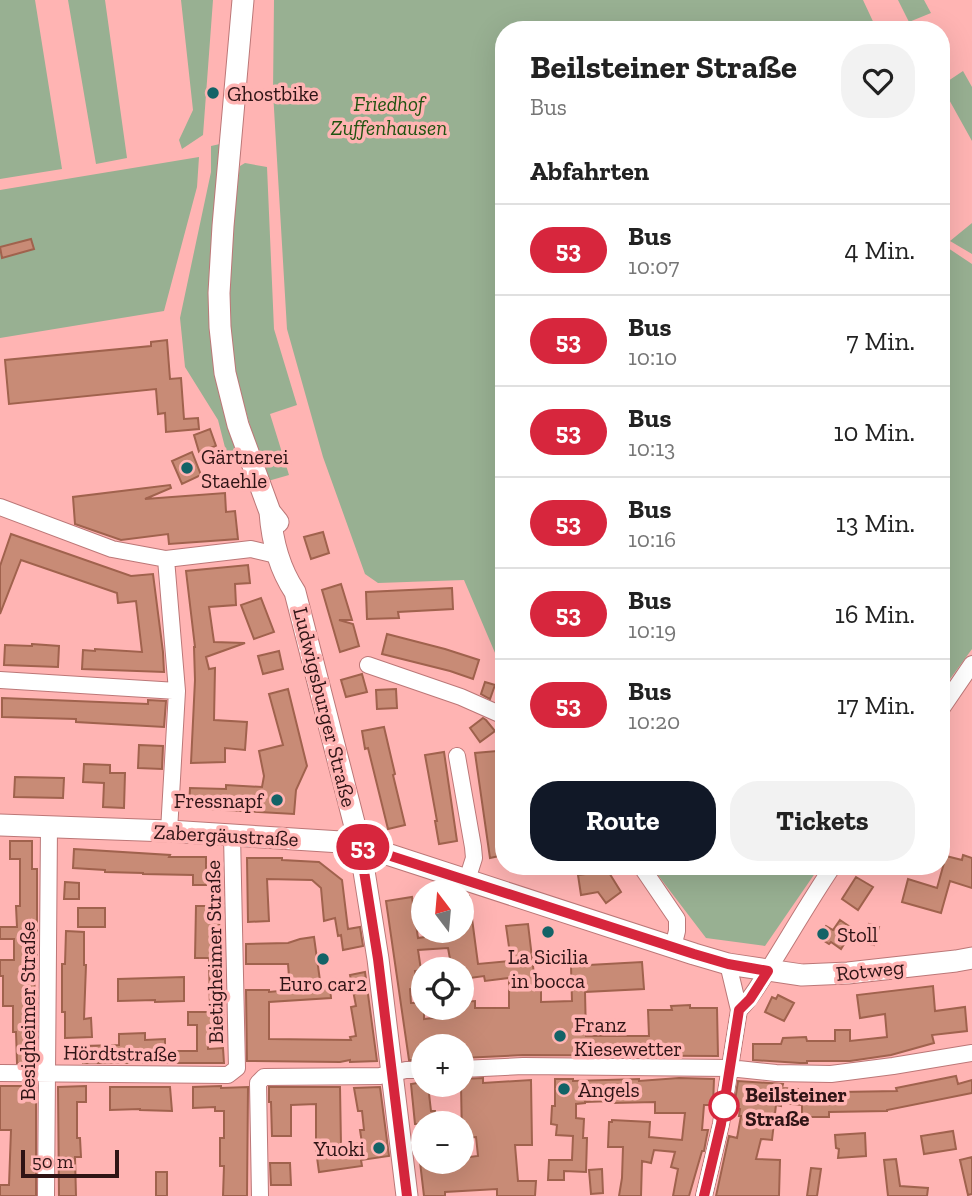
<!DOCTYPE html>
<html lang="de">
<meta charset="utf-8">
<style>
:root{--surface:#fff;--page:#f2f2f2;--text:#222;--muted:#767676;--line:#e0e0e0;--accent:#111827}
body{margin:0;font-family:"Zilla Slab",serif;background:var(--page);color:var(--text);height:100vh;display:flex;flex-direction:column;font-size:26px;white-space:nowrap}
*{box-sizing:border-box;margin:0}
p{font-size:23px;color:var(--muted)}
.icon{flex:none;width:38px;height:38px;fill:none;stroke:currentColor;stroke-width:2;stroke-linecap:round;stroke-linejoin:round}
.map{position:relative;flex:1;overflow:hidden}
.panel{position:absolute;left:495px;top:21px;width:455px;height:854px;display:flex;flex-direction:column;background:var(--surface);border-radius:28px;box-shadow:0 7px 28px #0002}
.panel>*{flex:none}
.badge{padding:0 14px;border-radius:23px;font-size:24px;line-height:46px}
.needle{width:46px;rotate:344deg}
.controls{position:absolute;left:411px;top:880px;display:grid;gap:14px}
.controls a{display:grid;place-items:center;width:63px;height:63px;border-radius:50%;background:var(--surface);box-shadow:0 7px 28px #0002;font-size:35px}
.scale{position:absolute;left:21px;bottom:18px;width:98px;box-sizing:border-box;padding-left:7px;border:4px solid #2f1415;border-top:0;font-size:19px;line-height:24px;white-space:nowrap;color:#2f1415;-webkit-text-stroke:5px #ffb4b3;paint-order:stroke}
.map>.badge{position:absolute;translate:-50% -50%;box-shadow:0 0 0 4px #fff}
h2{padding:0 35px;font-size:26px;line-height:63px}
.round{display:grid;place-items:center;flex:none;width:74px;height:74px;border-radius:28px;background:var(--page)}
.overview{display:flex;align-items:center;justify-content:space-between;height:119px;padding:0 35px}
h1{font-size:33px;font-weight:700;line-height:52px}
.primary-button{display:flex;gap:14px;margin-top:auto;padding:14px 35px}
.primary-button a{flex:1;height:80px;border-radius:28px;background:var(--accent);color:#fff;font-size:28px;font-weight:700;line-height:80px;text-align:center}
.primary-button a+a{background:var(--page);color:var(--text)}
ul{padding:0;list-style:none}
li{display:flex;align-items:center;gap:21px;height:91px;padding:0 35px;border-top:2px solid var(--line)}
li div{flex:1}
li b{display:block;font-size:26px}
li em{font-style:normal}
li .badge{min-width:77px;font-weight:700;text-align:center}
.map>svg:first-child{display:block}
.green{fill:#98b092}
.building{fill:#c88b76;stroke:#a0624d;stroke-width:2;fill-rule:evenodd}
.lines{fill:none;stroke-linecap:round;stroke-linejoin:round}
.minor-casing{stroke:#bc7777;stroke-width:18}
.major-casing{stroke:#bc7777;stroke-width:23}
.minor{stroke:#fff;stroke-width:16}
.major{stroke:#fff;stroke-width:21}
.line-casing{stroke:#fff;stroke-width:16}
.line{stroke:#d7263d;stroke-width:10}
.poi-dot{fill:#136367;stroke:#ffb4b3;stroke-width:2.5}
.stop-dot{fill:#fff;stroke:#d7263d;stroke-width:3.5}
.labels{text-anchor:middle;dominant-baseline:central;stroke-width:7;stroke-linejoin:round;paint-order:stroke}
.poi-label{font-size:21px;fill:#2f1415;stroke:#ffb4b3;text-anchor:start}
.park-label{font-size:21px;font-style:italic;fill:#205310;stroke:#ffb4b3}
.street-label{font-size:21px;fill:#2f1415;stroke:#ffb4b3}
.stop-label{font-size:21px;font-weight:bold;fill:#2f1415;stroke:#ffb4b3;text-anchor:start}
</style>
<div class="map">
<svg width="972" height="1196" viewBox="0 0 972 1196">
<rect width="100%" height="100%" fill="#ffb4b3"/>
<path class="green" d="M0,0H35L62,169L0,179Z
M68,0H105L127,158L96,164Z
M181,0H213L203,135L182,149L179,140L193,110Z
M274,0H863L877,30H504V674L464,580L378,583L365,574L323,457L287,329L273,92Z
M898,0H924L931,13L909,22Z
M963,71L972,87V141L942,87V85Z
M220,144L211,308L242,463L230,467L218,420L185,367L180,318L211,172V146Z
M199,157L197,187L164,311L0,338V190Z
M245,163L267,167L274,329L297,405L270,414L289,475L268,481L249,422L235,372L228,325L232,225L240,166Z
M972,223V254L950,241Z
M942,244L972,264V649L942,690Z
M651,866H820L765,946L706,938Z"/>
<path class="building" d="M31,239L34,249L2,258L0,247Z
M167,340L170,379L181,378L184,419L198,418L199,429L166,432L165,413L158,414L156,389L9,404L5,360L151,346V342Z
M210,429L216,446L199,452L194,435Z
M192,452L201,475L182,484L172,461Z
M170,485L171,488L145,499L225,493L226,512L235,511L238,539L169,544L168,534L121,540L75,524L73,497Z
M323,532L329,553L311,559L304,537Z
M11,534L131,576L153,574L163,652L164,672L82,669L83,650L95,651V649L142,652L136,601L118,603L117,593L21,560L0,614V566Z
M248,565L250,583L235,584L236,605L209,607L214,642L245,643L206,657L209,669L215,668L214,720L247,722L245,750L225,748V762L191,763L195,680L194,647H195L186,571Z
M341,584L352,620H339L353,624L359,646L340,652L322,590Z
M452,588L453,609L398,612L399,618L367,619L366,592Z
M261,598L274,632L254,639L241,605Z
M387,634L445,649L479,660L473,679L450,671L382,654Z
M32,644L59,646L58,667L4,665L5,645L32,646Z
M279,651L283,669L263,674L258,656Z
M362,674L367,692L346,697L341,680Z
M485,682L495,685L490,699L481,694Z
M288,689L307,766L296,790L294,814L189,808L190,788L226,789V785L262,787L264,776L259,751L283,745L269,694Z
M396,689L397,708L377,709L376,690Z
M2,698L148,704V700L166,701L164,727L76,722V719L2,717Z
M483,718L486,720L495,731L480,742L470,728Z
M384,727L395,774L393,775L405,825L388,829L368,748L365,749L362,731Z
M139,745L163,746L162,769L138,768Z
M497,751L500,772H498L504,806V822H501L504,838V855L490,858L475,753Z
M444,752L457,841L439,844L435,821H437L425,755Z
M84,764L110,765V773H125L124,808L103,807L104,783L83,782Z
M15,777L64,778L63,798L14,797Z
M10,841H32V869H37V969H34L37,1063H17L16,1032H13V1006H3V976H0V960H14V939H0V927H17L16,906H20V859H10Z
M74,849L170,855L169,857H206V885H193V875L143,874V873L105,872V870L73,868Z
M963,855L972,858V888L950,881L941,913L902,902L908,879L937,888L946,856L962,860Z
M247,858H282V860L319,862L342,880L348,929L360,927L363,946L343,950L341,935L338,936L335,918L324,921L321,888L312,880L267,879L269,921L248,922Z
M608,871L621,892L606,903L598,892L581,895L578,875Z
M856,877L873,887L858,910L842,899Z
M65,882L79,883V899H64Z
M469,896L478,964L511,961L506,926L528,924L536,991H541V1002L572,1001L571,966L642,962L644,989L585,992L586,1036H649L648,1010H672L671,1006L690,1005V1008H717L718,1056L523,1055L462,1058V1046H424V1060H409L386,901L412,897L418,938L452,933L451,931H462V897ZM448,948L452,970H462V979L484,976L485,981L509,978V1008H475V1001L462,1002V1008H455L456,1015L424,1019V1003H411L410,989L418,988L415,971L421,970L418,950Z
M196,906H219L220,974H224V1025H208V1049L223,1048L224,1063H83V1046L119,1045V1034L145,1033V1040L165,1039V1051H197V1025H188V1012H210L209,958H195Z
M78,908H105V927H78Z
M840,920L865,937L869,924L879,927L874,945L848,938L841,949L831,942L829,944L818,937L826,926L833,930Z
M66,931L84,932V965H86L84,1019L91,1018L92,1037L65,1038V1012H62V964H65Z
M314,937L321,988L330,987L331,998L269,1002V1039L351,1040L350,1037L356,1036L351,1007L356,1006L350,975L365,972L377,1061L350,1062V1060L340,1062L247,1061L246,990H269V992L290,990L288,964H246V944L288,943L300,939Z
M184,977V1001L155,1002V1000L118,1001V979Z
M933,986L935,1011L965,1007L967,1031L932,1035L934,1043L891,1055L850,1061H807V1063H800L753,1060V1044H781L783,1038L806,1037L807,1041H835V1030H850V1041L887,1037L885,1014L860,1018L857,995Z
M778,995L794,1003L784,1021L765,1012L772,997L776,999Z
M956,1076L958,1084L972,1080V1093L887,1110V1111L829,1112V1117H802V1105L781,1103V1106L776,1105L772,1140L761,1139L756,1159L780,1160L779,1196H716L729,1136L737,1138L741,1116H739L740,1109L734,1108L738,1081L783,1084L782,1088L798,1089V1094H841V1092L897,1091L896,1088Z
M483,1078V1083L531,1080L532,1145H515L518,1181H536L535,1196H497V1189L445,1192V1196H424L420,1162H462V1158L478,1156L476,1137L462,1138L461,1085L462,1079Z
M679,1078L714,1079L713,1105H704L702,1130H708L706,1140L704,1151H702L689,1196H673L678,1169L671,1167L675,1152L654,1150L651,1163L642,1161L641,1196H619L622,1178L623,1147H608L609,1122H612V1120L650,1122L649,1137L682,1140L685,1113H655V1102L613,1103V1101L585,1102V1103L576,1104V1118L584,1119L583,1138H587L586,1172L564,1171V1180H548L549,1160H572L573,1136L556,1135L557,1125L551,1124L552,1106H555V1079H573V1081L639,1079V1081Z
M424,1082V1085H428L431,1111H435L436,1124H415L411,1084Z
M0,1086H36V1196H0V1185H9L11,1130H0Z
M86,1086V1102H77V1138H80L81,1157H75L76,1196H59L58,1087Z
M221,1086V1088L248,1087L247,1196H223L224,1166H220V1138H224V1111H215V1107L193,1108V1087Z
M110,1087H170L172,1111L140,1110V1109L110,1110Z
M380,1087L389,1156L361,1160L362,1166L319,1172L316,1150V1104L291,1105V1136H272L271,1102H269V1087H340L341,1146L362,1143L360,1130H364L362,1111H358L354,1088Z
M953,1131L956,1149L924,1154L921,1136Z
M865,1133L866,1156L838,1158L839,1149L836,1148L835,1135Z
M972,1157V1194L968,1195L960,1160Z
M896,1159L900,1186L928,1188L927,1196H888L884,1160Z
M270,1163H290L291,1185H271Z
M811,1168L821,1169L817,1196H807Z
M602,1169L603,1193L591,1194L589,1170Z
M156,1172H167V1196H156Z"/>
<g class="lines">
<defs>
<path id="minor" d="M0,507L112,549L166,559L251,549L272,554L279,557
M166,559L177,691L169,831
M368,665L461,697L504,716
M0,680L177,691
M942,708L972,664
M457,756L473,847L474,858L467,880
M641,866L677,919V931L673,947
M739,1010C752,998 759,984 768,970C790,935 810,900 833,866
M462,1069L523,1066L729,1068L776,1073L831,1074L893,1066L972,1053
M0,1073L228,1075L237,1068L232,835
M46,1196L49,826
M260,1196L258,1083L264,1077L380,1076L406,1070H424
M704,1196L721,1124L739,1010L728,964"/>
<path id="major" d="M243,0L223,226L219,293L220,327L225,373L238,425L270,512L278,522
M270,512C272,540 279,568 295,592L360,846L378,959L407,1196
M0,825L169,831L341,842L390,855L694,954L728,964L802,975L848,973L956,961L972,958"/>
</defs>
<use href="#minor" class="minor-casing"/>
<use href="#major" class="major-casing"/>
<use href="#minor" class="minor"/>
<use href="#major" class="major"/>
</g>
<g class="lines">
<defs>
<path id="line" d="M407,1196L378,959L360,846L694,954L728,964L768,971L750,999L739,1010L721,1124L704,1196"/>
</defs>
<use href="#line" class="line-casing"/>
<use href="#line" class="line"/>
</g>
<g class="poi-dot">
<circle cx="213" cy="93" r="7"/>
<circle cx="187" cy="468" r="7"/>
<circle cx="277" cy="800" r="7"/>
<circle cx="548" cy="932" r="7"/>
<circle cx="823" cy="934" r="7"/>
<circle cx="323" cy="959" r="7"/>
<circle cx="560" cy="1036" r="7"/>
<circle cx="564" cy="1089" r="7"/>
<circle cx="379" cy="1148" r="7"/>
</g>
<circle class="stop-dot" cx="724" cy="1106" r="14"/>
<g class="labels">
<g class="poi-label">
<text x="227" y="93">Ghostbike</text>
<text x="201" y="456">Gärtnerei<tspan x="201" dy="24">Staehle</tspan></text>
<text x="263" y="800" text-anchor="end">Fressnapf</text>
<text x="837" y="934">Stoll</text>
<text x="548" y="956" text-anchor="middle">La Sicilia<tspan x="548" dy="24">in bocca</tspan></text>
<text x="323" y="983" text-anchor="middle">Euro car2</text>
<text x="574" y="1024">Franz<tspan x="574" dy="24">Kiesewetter</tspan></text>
<text x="578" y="1089">Angels</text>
<text x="365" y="1148" text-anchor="end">Yuoki</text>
</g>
<g class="park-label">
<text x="389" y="103">Friedhof<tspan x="389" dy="24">Zuffenhausen</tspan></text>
</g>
<g class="street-label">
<text transform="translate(325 707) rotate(76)">Ludwigsburger Straße</text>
<text transform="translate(226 835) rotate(3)">Zabergäustraße</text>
<text transform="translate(214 952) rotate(-91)">Bietigheimer Straße</text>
<text transform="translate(870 970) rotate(-6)">Rotweg</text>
<text transform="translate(27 1011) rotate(-90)">Besigheimer Straße</text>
<text transform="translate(120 1053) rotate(1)">Hördtstraße</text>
</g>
<g class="stop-label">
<text x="745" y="1094">Beilsteiner<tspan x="745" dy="24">Straße</tspan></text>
</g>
</g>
</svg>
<div class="controls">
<a><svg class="needle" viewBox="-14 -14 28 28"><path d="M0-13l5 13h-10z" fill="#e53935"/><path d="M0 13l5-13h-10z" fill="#767676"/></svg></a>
<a><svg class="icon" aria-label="locate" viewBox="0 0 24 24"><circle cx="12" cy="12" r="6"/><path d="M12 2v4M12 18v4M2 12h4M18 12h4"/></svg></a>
<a>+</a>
<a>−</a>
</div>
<div class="scale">50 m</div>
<b class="badge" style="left:363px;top:847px;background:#d7263d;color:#fff">53</b>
<section class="panel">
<div class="overview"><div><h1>Beilsteiner Straße</h1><p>Bus</p></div><a class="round"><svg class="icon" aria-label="heart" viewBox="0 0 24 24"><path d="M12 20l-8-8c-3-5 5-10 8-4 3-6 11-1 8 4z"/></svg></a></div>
<h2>Abfahrten</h2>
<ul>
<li><span class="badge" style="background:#d7263d;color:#fff">53</span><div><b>Bus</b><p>10:07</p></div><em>4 Min.</em></li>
<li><span class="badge" style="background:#d7263d;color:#fff">53</span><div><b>Bus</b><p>10:10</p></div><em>7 Min.</em></li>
<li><span class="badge" style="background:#d7263d;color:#fff">53</span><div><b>Bus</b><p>10:13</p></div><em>10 Min.</em></li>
<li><span class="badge" style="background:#d7263d;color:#fff">53</span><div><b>Bus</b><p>10:16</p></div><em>13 Min.</em></li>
<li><span class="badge" style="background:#d7263d;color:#fff">53</span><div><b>Bus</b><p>10:19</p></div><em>16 Min.</em></li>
<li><span class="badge" style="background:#d7263d;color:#fff">53</span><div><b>Bus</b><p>10:20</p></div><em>17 Min.</em></li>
</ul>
<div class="primary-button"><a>Route</a><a>Tickets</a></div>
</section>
</div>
